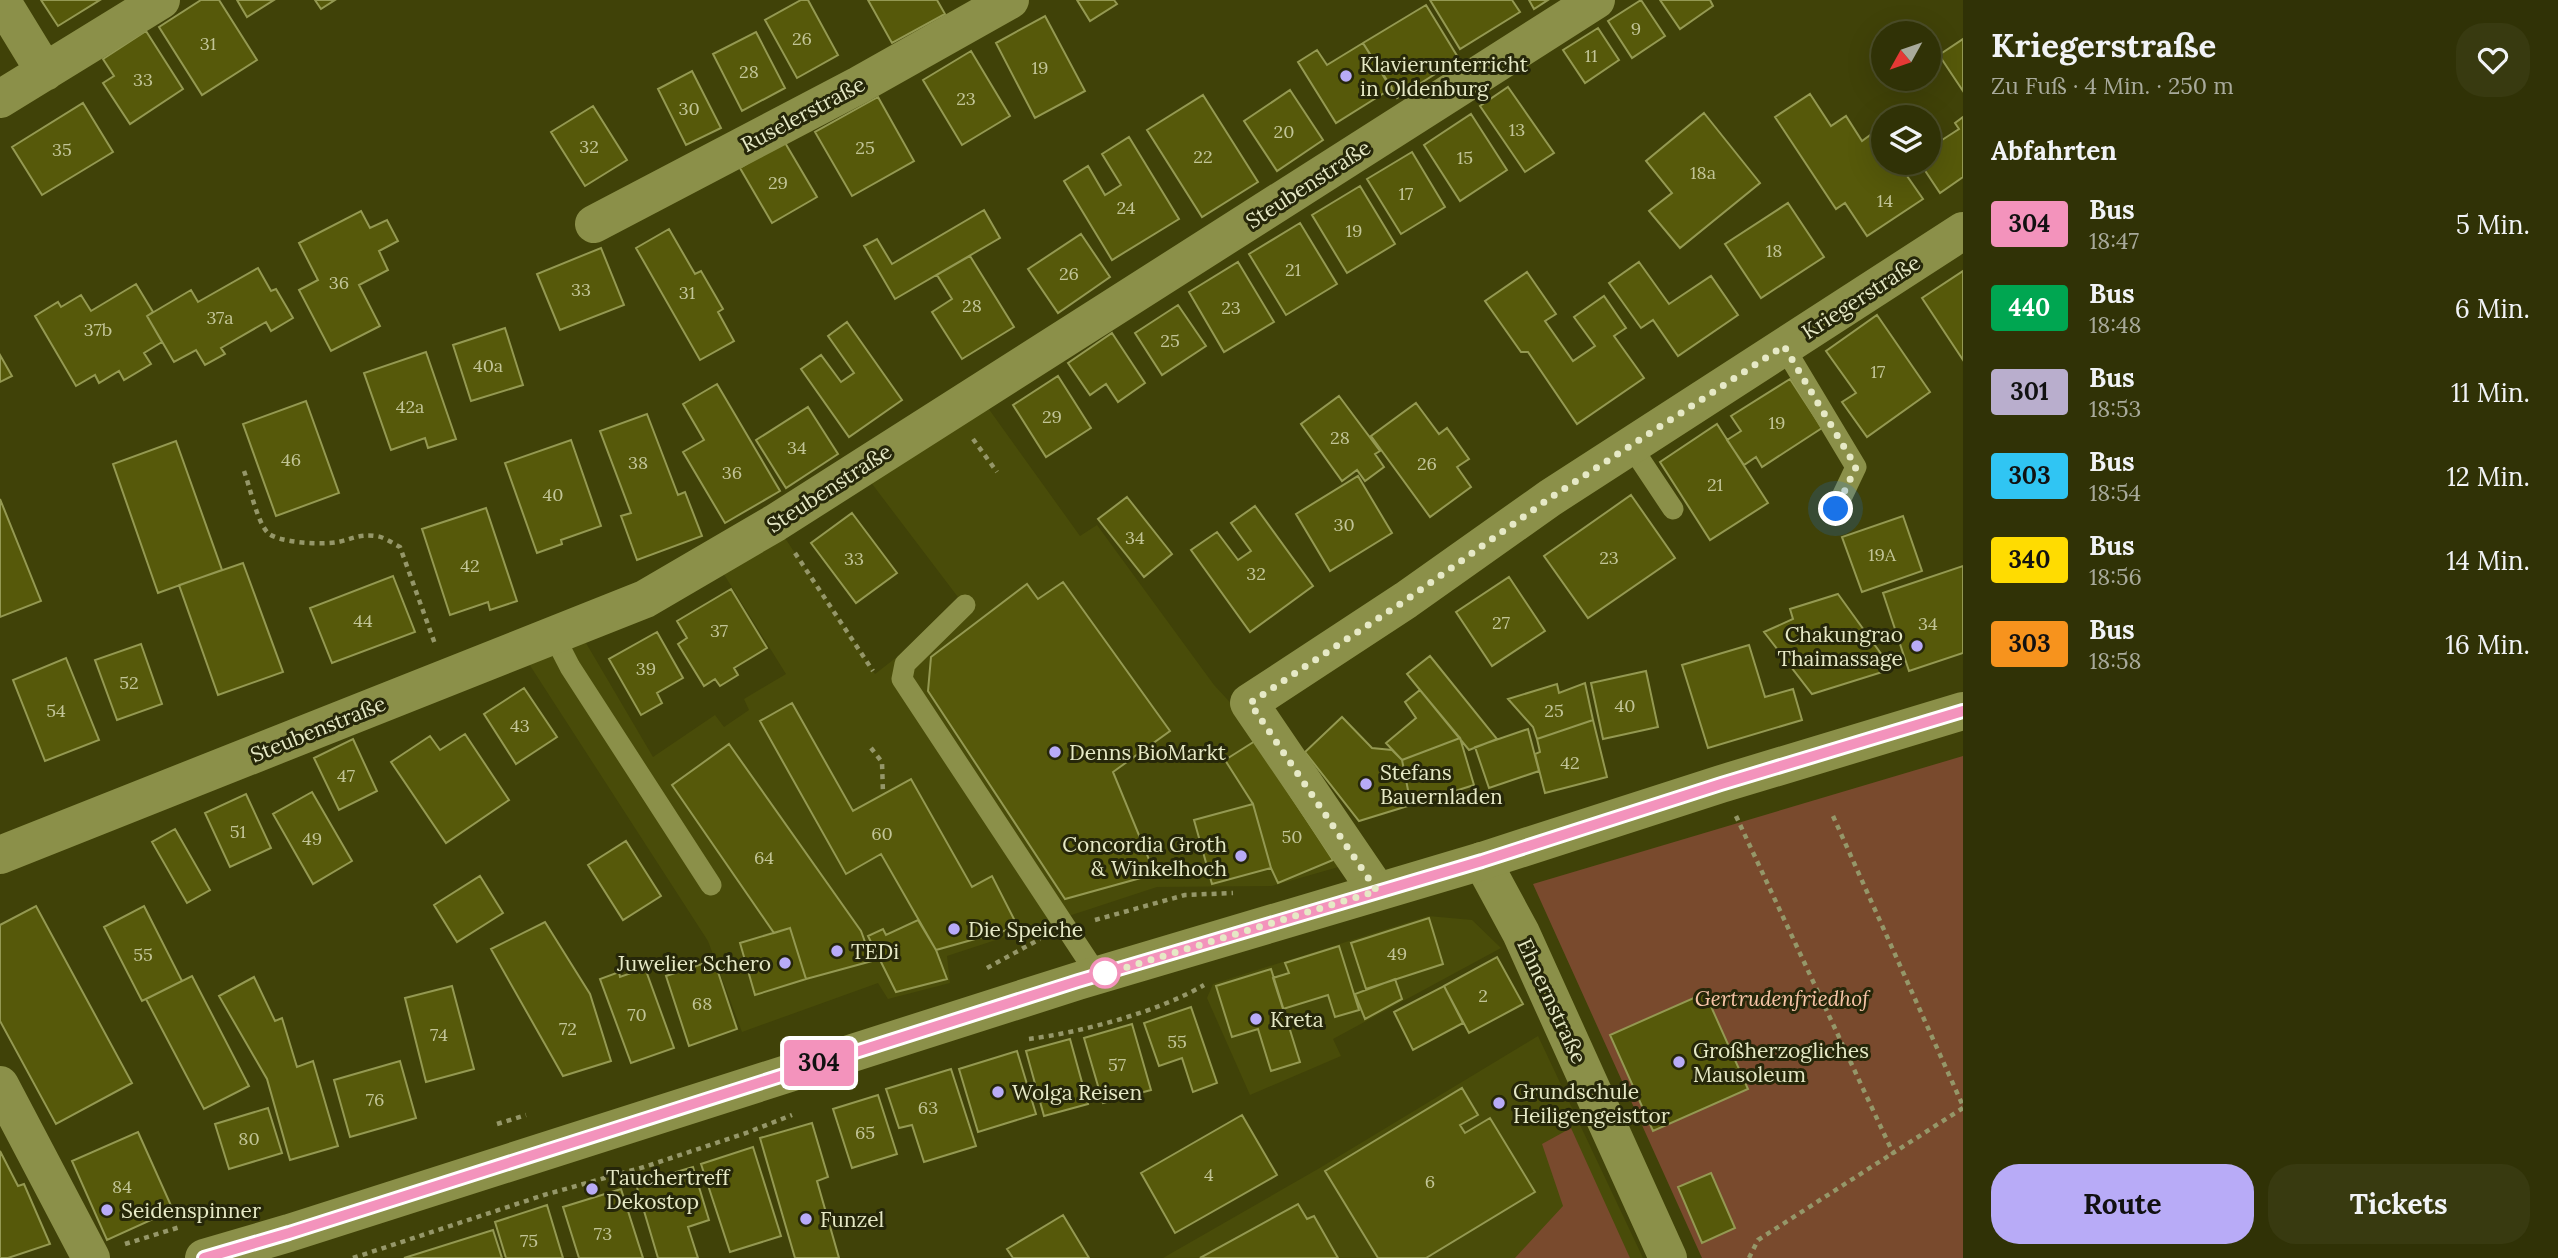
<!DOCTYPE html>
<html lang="de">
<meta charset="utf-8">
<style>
:root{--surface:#303206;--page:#383a10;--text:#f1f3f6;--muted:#a8aa9b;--line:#4b4d28;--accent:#b8abf7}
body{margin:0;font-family:Lora,serif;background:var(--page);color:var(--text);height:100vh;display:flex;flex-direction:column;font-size:26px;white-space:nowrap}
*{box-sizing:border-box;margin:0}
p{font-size:23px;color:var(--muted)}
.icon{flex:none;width:38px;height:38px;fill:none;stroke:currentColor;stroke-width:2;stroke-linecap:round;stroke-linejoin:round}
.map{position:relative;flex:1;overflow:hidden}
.drawer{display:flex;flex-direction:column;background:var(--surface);width:595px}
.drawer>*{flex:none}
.badge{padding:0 14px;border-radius:5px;font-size:24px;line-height:46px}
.needle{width:46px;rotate:230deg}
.tools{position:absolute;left:1871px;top:21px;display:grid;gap:14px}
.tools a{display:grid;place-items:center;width:70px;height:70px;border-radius:50%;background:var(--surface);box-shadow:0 7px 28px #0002,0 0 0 2px var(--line);font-size:35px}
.you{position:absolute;width:35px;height:35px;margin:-18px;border:5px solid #fff;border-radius:50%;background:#1a73e8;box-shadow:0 0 0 10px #1a73e833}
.map>.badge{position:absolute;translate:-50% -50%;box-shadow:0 0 0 4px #fff}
h2{padding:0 28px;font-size:26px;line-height:63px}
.round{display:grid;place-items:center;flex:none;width:74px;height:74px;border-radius:28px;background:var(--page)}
.summary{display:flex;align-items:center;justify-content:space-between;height:119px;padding:0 28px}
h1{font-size:33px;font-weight:700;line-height:52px}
.cta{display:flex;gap:14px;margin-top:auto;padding:14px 28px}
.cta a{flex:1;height:80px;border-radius:28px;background:var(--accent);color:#111;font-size:28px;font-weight:700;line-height:80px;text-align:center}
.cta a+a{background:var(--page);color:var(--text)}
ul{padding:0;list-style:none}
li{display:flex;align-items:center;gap:21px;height:84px;padding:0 28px}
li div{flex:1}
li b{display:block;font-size:26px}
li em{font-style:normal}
li .badge{min-width:77px;font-weight:700;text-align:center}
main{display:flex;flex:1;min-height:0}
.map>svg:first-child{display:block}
.built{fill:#494c09}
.green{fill:#794a2d}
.building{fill:#56590a;stroke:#949952;stroke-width:2}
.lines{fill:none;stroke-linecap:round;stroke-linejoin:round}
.path{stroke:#959769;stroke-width:4.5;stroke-dasharray:5 5;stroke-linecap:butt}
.service{stroke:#8b9049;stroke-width:21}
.minor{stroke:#8b9049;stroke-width:38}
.tertiary{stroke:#8b9049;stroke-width:38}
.line-casing{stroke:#fff;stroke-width:16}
.line{stroke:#f393bc;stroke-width:10}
.walk{stroke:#e6e9c6;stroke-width:7;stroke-dasharray:0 12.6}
.poi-dot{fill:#b8abf7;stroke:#262709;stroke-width:2.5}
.stop-dot{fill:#fff;stroke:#f393bc;stroke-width:3.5}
.labels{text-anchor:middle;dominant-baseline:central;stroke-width:6;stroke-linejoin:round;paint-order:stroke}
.number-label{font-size:18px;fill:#c2c597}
.poi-label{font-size:21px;fill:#e6e9c6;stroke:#262709;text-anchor:start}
.street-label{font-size:21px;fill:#e6e9c6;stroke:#262709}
.park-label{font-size:21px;font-style:italic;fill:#f8c5a8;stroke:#262709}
</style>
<main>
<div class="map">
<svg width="1963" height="1258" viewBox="0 0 1963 1258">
<rect width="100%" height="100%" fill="#404208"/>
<path class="built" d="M978,394L1080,536L1097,525L1214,685L1238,711L1349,864L1272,886L1157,887L947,956L950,983L888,999L878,983L742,1032L708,941L520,650L576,626L653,757L715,715L724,727L749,710L744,699L786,674L715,560L775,523L875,674L964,605L860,468Z
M1428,916L1472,920L1501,948L1333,1039L1341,1056L1250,1095L1207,998L1213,984Z
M1538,1036L1643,1258H1163L1318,1169Z"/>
<path class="green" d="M1963,756V1258H1702L1533,884Z
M1571,1128L1630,1258H1515L1563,1206L1542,1144Z"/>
<path class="building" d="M41,0H100L58,26Z
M201,0H219L257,60L202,95L159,27Z
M237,0H274L247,17Z
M315,0H335L321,9Z
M801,0H808L838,55L797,78L765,20Z
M868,0H937L945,14L892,43Z
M1077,0H1114L1117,4L1090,21Z
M1430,0H1512L1520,12L1460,49Z
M1529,0H1548L1534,9Z
M1641,0L1665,36L1632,58L1608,21Z
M1660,0H1710L1713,6L1680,29Z
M1426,5L1459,59L1397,98L1363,43Z
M1045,16L1085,91L1035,118L996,43Z
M1598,28L1619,60L1585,83L1563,50Z
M146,31L183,89L130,124L103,83L114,76L103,59Z
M756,32L785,88L742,111L713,54Z
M1963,39V91L1939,55Z
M1363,43L1392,88L1336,123L1298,62L1317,50L1327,65Z
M971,51L1010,116L962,145L923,80Z
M692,71L721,128L686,145L658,89Z
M1508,87L1554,153L1525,172L1480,106Z
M1290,90L1323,140L1277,171L1244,121Z
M1810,94L1831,126L1846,116L1862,141L1877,130L1883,140V163H1898L1923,199L1867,236L1845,203L1836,209L1775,117Z
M1203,95L1258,182L1202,217L1147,130Z
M878,97L914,161L852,196L815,132Z
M83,103L113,152L42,195L12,147Z
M593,106L627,160L585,186L551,132Z
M1704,113L1760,183L1680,248L1649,211L1672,193L1646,161Z
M1471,114L1507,170L1460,201L1424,145Z
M1963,117V177L1940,193L1920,163H1928V128L1932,126L1942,140L1959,129L1955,123Z
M1129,137L1179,219L1112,260L1064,181L1088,166L1105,195L1121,185L1102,154Z
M784,141L817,197L772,223L740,168Z
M1412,152L1445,207L1401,234L1367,179Z
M1360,186L1395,244L1347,273L1312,215Z
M1788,203L1824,257L1761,298L1725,244Z
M984,210L1000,238L895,299L864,246L877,239L892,264Z
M361,211L370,228L387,220L398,241L379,251L388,270L359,285L380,326L331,351L299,290L318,280L299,243Z
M1300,223L1337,284L1286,315L1249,254Z
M669,229L695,274L701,271L723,309L718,312L734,341L700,360L636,248Z
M1081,234L1110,277L1058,313L1028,269Z
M601,248L624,305L560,330L537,274Z
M970,256L1014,327L962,359L932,312L952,299L937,275Z
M1238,262L1274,322L1224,352L1189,292Z
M1639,262L1669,304L1711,276L1738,315L1678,356L1653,320L1641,328L1609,283Z
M258,268L271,291L276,289L293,318L271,331L266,322L221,348L225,354L205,365L196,350L174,362L147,316L191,290L198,302Z
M1963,271V360L1922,298Z
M1527,272L1556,314L1545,321L1573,361L1595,346L1574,317L1604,296L1626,328L1614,336L1644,378L1577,424L1528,352H1521L1485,301Z
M136,284L153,312L147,316L162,342L144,353L151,364L124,380L119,371L99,383L95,375L76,386L35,316L58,302L61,307L81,295L91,311Z
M1178,305L1206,346L1162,375L1135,333Z
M1877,315L1930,392L1867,437L1842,402L1856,393L1826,351Z
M847,322L902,400L849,437L801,369L821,355L841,382L854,373L828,336Z
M505,328L523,385L471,401L453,345Z
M1112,333L1145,383L1118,402L1106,384L1090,395L1068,363Z
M426,352L456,439L428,448L425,438L391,450L364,373Z
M0,355L12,376L0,382Z
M1058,376L1091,428L1046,457L1013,405Z
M1790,379L1822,428L1762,467L1756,457L1744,465L1727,440L1741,431L1731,416Z
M717,384L780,491L725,523L683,452L704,440L683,404Z
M1339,396L1380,451L1375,454L1384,467L1365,481L1357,470L1342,481L1301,424Z
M306,401L339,493L276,516L243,424Z
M1416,403L1439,434L1447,428L1469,459L1457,467L1471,487L1430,517L1371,436Z
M808,407L838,454L786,488L756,440Z
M647,414L678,495L685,492L702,536L637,560L621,516L631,513L600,431Z
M1717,424L1768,503L1710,540L1660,462Z
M571,440L601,526L561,540L562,544L537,553L505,463Z
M176,441L222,570L158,593L113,464Z
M1358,476L1392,533L1330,571L1296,514Z
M1631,495L1675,558L1588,618L1544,556Z
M1127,497L1172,554L1144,577L1098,519Z
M0,499L41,601L0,617Z
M1255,506L1313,586L1250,632L1191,550L1217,532L1238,560L1251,551L1231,523Z
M486,508L517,601L490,610L488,602L450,615L422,529Z
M852,513L897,573L856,603L811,543Z
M1903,516L1922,571L1862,592L1842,537Z
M243,563L283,672L218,695L179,585Z
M1963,566V653L1909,671L1883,593Z
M393,576L415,632L332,663L310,608Z
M1509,577L1545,631L1492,666L1456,612Z
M1063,582L1170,731L1113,772L1155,874L1065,899L928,691L931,657L1027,584L1038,599Z
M731,589L767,648L734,668L738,675L720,686L715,679L704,686L678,644L687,638L677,621Z
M1838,594L1892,669L1812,694L1764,632L1793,619L1790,609Z
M657,632L683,678L657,693L662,703L641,715L609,659Z
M141,644L162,704L117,720L95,660Z
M1749,645L1765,697L1793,689L1802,720L1708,748L1682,665Z
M1430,656L1497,739L1469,750L1420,690L1407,674Z
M66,658L99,740L45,761L13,680Z
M1646,671L1658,727L1603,739L1591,683Z
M1585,683L1593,720L1537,739L1533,727L1508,699L1557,684L1559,693Z
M524,688L557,737L516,764L484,714Z
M1420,690L1460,738L1402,760L1386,743L1416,718L1405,702Z
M792,703L853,811L911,779L972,887L992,876L1018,927L936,950L881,854L846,874L760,721Z
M1342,717L1372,748L1392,750L1402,760L1411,805L1359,821L1305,752Z
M1593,720L1607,777L1545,793L1535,754L1540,752L1537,739Z
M1528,729L1539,771L1489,788L1475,747Z
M465,734L509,800L446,843L391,762L430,736L440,750Z
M1460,738L1474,785L1411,805L1402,760Z
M353,739L377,791L339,810L314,758Z
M1255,741L1333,860L1278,883L1271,868L1253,804L1225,760Z
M729,744L861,931L872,961L806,979L790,928L774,933L672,785Z
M312,792L352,861L313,884L273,814Z
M246,794L271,848L230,867L205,813Z
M1253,804L1271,868L1212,884L1194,820Z
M175,829L210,890L187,903L152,842Z
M626,841L661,896L623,920L588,865Z
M480,876L503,913L457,942L434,905Z
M36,906L132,1083L56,1124L0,1021V925Z
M144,906L182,981L142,1001L104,927Z
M1429,918L1443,964L1366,989L1351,943Z
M918,920L936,950L947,979L896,992L868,936L883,929L886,935Z
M545,922L590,994L611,1061L563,1076L491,949Z
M790,928L806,979L755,995L740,943Z
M1339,946L1359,1010L1335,1017L1328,995L1283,1009L1273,978L1289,973L1285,963Z
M1497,957L1523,1004L1469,1033L1444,986Z
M714,960L737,1029L689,1046L666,976Z
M645,968L674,1048L631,1063L600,979L619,972L620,977Z
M1271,969L1300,1062L1271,1071L1258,1029L1232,1037L1216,986Z
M192,976L249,1086L204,1109L146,999Z
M254,977L275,1021L282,1018L297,1067L313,1061L338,1146L290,1160L267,1079L219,996Z
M1395,979L1402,999L1365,1019L1355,994Z
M452,986L474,1069L426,1082L405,998Z
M1444,986L1463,1023L1413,1050L1394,1012Z
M1705,993L1748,1089L1653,1131L1610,1035Z
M1191,1007L1217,1083L1193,1092L1182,1058L1159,1066L1144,1023Z
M1132,1024L1151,1090L1103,1103L1084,1038Z
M1070,1039L1088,1104L1044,1116L1026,1051Z
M1017,1051L1036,1114L978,1132L959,1069Z
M400,1061L416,1118L350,1137L334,1080Z
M951,1069L976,1146L924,1162L912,1125L899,1128L886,1089Z
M1462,1088L1478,1115L1460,1125L1465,1133L1490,1118L1535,1192L1426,1258H1378L1325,1171Z
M878,1095L897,1154L852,1168L833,1109Z
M268,1108L282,1153L229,1169L215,1124Z
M1242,1115L1277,1175L1175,1233L1141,1173Z
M812,1123L828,1177L817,1181L839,1258H795L760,1138Z
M138,1132L173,1210L107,1240L72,1161Z
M753,1147L781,1236L730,1252L701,1164Z
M0,1151L18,1186L24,1184L50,1244L8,1258H0Z
M693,1167L709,1220L688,1227L698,1258H658L636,1184Z
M1711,1173L1735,1228L1702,1243L1678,1187Z
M621,1189L643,1258H579L563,1207Z
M1298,1204L1307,1219L1314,1216L1338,1258H1200Z
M547,1205L563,1258H506L495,1222Z
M1063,1215L1089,1258H1013L1007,1249Z
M493,1230L502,1258H404Z"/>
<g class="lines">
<path class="path" d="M973,439L997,472
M244,471C250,487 257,522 268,533C279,543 323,545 338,542C352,539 359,534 375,536C383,536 392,543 400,547L435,644
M795,553L873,671
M871,748L882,762L883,794
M1736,816L1893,1153L1963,1108
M1833,816L1963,1106
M1095,920L1185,895L1233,893
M987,968L1040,939
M1029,1039C1082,1032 1158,1012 1204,985
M497,1124L526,1115
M125,1244L180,1227
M353,1258L544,1195L644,1167L746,1133L792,1115
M1749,1258L1758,1240L1893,1153"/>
<path class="service" d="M1784,347L1856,467L1836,509
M1631,446L1673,509
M965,605L905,664L902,679L1098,976
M554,636L570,667L711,885"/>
<path class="minor" d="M1,0L45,72
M0,99L161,0
M594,224L859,85L1010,0
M0,855L645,599L775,523L1596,0
M1482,861L1521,933L1668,1258
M1377,891L1249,703L1406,600L1550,498L1963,231
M0,1085L91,1258"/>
<path class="tertiary" d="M204,1258L289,1233L1078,981L1482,861L1721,784L1963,711"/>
</g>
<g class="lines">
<defs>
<path id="line" d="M204,1258L289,1233L1078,981L1482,861L1721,784L1963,711"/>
</defs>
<use href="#line" class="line-casing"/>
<use href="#line" class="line"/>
<path class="walk" d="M1105,973L1098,976L1377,891L1250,703L1406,600L1550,498L1784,346L1856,467L1836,509"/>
</g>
<g class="poi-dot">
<circle cx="1346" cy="76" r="7"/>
<circle cx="1917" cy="646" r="7"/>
<circle cx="1055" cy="752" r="7"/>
<circle cx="1366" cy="784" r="7"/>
<circle cx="1241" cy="856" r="7"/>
<circle cx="954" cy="929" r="7"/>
<circle cx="837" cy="951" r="7"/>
<circle cx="785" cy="963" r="7"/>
<circle cx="1256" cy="1019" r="7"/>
<circle cx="1679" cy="1062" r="7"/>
<circle cx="998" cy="1092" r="7"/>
<circle cx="1499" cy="1103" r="7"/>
<circle cx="592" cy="1189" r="7"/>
<circle cx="107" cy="1210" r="7"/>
<circle cx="806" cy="1219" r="7"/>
</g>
<circle class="stop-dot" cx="1105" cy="973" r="14"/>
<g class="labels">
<g class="number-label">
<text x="1636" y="28">9</text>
<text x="802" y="38">26</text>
<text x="208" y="43">31</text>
<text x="1591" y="55">11</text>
<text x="1040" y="67">19</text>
<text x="749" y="71">28</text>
<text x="143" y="79">33</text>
<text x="966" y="98">23</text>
<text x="689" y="108">30</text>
<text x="1517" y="129">13</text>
<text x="1284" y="131">20</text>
<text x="589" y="146">32</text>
<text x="865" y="147">25</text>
<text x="62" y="149">35</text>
<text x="1203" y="156">22</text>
<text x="1465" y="157">15</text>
<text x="1703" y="172">18a</text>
<text x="778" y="182">29</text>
<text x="1406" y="193">17</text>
<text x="1885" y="200">14</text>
<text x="1126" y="207">24</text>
<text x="1354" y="230">19</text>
<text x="1774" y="250">18</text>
<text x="1293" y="269">21</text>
<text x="1069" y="273">26</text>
<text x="339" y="282">36</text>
<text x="581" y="289">33</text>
<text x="687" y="292">31</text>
<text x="972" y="305">28</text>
<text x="1231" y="307">23</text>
<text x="220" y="317">37a</text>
<text x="98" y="329">37b</text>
<text x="1170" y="340">25</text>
<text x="488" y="365">40a</text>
<text x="1878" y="371">17</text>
<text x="410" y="406">42a</text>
<text x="1052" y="416">29</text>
<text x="1777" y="422">19</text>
<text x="1340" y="437">28</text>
<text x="797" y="447">34</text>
<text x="291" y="459">46</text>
<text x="638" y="462">38</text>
<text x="1427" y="463">26</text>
<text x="732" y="472">36</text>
<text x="1715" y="484">21</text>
<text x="553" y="494">40</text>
<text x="1344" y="524">30</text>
<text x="1135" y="537">34</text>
<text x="1882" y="554">19A</text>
<text x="1609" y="557">23</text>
<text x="854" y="558">33</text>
<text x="470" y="565">42</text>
<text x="1256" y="573">32</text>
<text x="363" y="620">44</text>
<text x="1501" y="622">27</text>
<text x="1928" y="623">34</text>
<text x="719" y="630">37</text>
<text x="646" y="668">39</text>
<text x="129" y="682">52</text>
<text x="1625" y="705">40</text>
<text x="56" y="710">54</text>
<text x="1554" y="710">25</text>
<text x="520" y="725">43</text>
<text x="1570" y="762">42</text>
<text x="346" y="775">47</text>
<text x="238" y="831">51</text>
<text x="882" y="833">60</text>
<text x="1292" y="836">50</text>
<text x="312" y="838">49</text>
<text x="764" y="857">64</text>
<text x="1397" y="953">49</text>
<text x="143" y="954">55</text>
<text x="1483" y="995">2</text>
<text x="702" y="1003">68</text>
<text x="637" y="1014">70</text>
<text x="568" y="1028">72</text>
<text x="439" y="1034">74</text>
<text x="1177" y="1041">55</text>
<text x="1117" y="1064">57</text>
<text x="375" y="1099">76</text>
<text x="928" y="1107">63</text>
<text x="865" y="1132">65</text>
<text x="249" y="1138">80</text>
<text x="1209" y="1174">4</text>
<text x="1430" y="1181">6</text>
<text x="122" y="1186">84</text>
<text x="603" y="1233">73</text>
<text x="529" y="1240">75</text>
</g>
<g class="poi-label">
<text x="1360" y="64">Klavierunterricht<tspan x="1360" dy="24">in Oldenburg</tspan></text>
<text x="1903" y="634" text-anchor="end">Chakungrao<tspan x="1903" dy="24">Thaimassage</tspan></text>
<text x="1069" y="752">Denns BioMarkt</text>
<text x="1380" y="772">Stefans<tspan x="1380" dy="24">Bauernladen</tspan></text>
<text x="1227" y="844" text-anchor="end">Concordia Groth<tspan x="1227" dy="24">&amp; Winkelhoch</tspan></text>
<text x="968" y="929">Die Speiche</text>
<text x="851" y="951">TEDi</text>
<text x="771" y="963" text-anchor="end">Juwelier Schero</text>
<text x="1270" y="1019">Kreta</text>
<text x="1693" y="1050">Großherzogliches<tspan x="1693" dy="24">Mausoleum</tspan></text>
<text x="1513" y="1091">Grundschule<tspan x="1513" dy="24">Heiligengeisttor</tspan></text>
<text x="1012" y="1092">Wolga Reisen</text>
<text x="606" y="1177">Tauchertreff<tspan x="606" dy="24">Dekostop</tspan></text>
<text x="121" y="1210">Seidenspinner</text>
<text x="820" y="1219">Funzel</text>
</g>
<g class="street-label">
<text transform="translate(803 114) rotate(-28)">Ruselerstraße</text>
<text transform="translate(1308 184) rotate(-33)">Steubenstraße</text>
<text transform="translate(1861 297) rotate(-33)">Kriegerstraße</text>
<text transform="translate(829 488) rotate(-33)">Steubenstraße</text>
<text transform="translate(318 729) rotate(-22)">Steubenstraße</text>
<text transform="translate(1552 1001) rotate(65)">Ehnernstraße</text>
</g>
<g class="park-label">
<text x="1782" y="998">Gertrudenfriedhof</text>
</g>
</g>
</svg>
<div class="tools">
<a><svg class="needle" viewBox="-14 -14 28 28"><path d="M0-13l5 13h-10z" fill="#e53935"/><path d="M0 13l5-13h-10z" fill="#a8aa9b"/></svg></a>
<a><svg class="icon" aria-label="layers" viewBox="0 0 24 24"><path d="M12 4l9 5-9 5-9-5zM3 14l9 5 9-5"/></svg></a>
</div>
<div class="you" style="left:1836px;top:509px"></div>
<b class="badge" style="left:819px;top:1063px;background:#f393bc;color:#111">304</b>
</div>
<section class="drawer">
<div class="summary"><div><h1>Kriegerstraße</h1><p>Zu Fuß · 4 Min. · 250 m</p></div><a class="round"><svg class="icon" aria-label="heart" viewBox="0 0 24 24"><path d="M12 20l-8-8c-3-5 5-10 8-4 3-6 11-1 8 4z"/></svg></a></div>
<h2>Abfahrten</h2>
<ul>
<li><span class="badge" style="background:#f393bc;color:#111">304</span><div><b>Bus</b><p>18:47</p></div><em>5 Min.</em></li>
<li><span class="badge" style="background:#00a651;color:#fff">440</span><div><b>Bus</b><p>18:48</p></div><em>6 Min.</em></li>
<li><span class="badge" style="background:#b9aecd;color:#111">301</span><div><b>Bus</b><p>18:53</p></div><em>11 Min.</em></li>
<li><span class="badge" style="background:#30c5f3;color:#111">303</span><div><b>Bus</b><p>18:54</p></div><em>12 Min.</em></li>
<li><span class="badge" style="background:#ffdc01;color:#111">340</span><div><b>Bus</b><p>18:56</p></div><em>14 Min.</em></li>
<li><span class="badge" style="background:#f7931d;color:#111">303</span><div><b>Bus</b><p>18:58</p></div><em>16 Min.</em></li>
</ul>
<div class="cta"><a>Route</a><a>Tickets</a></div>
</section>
</main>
